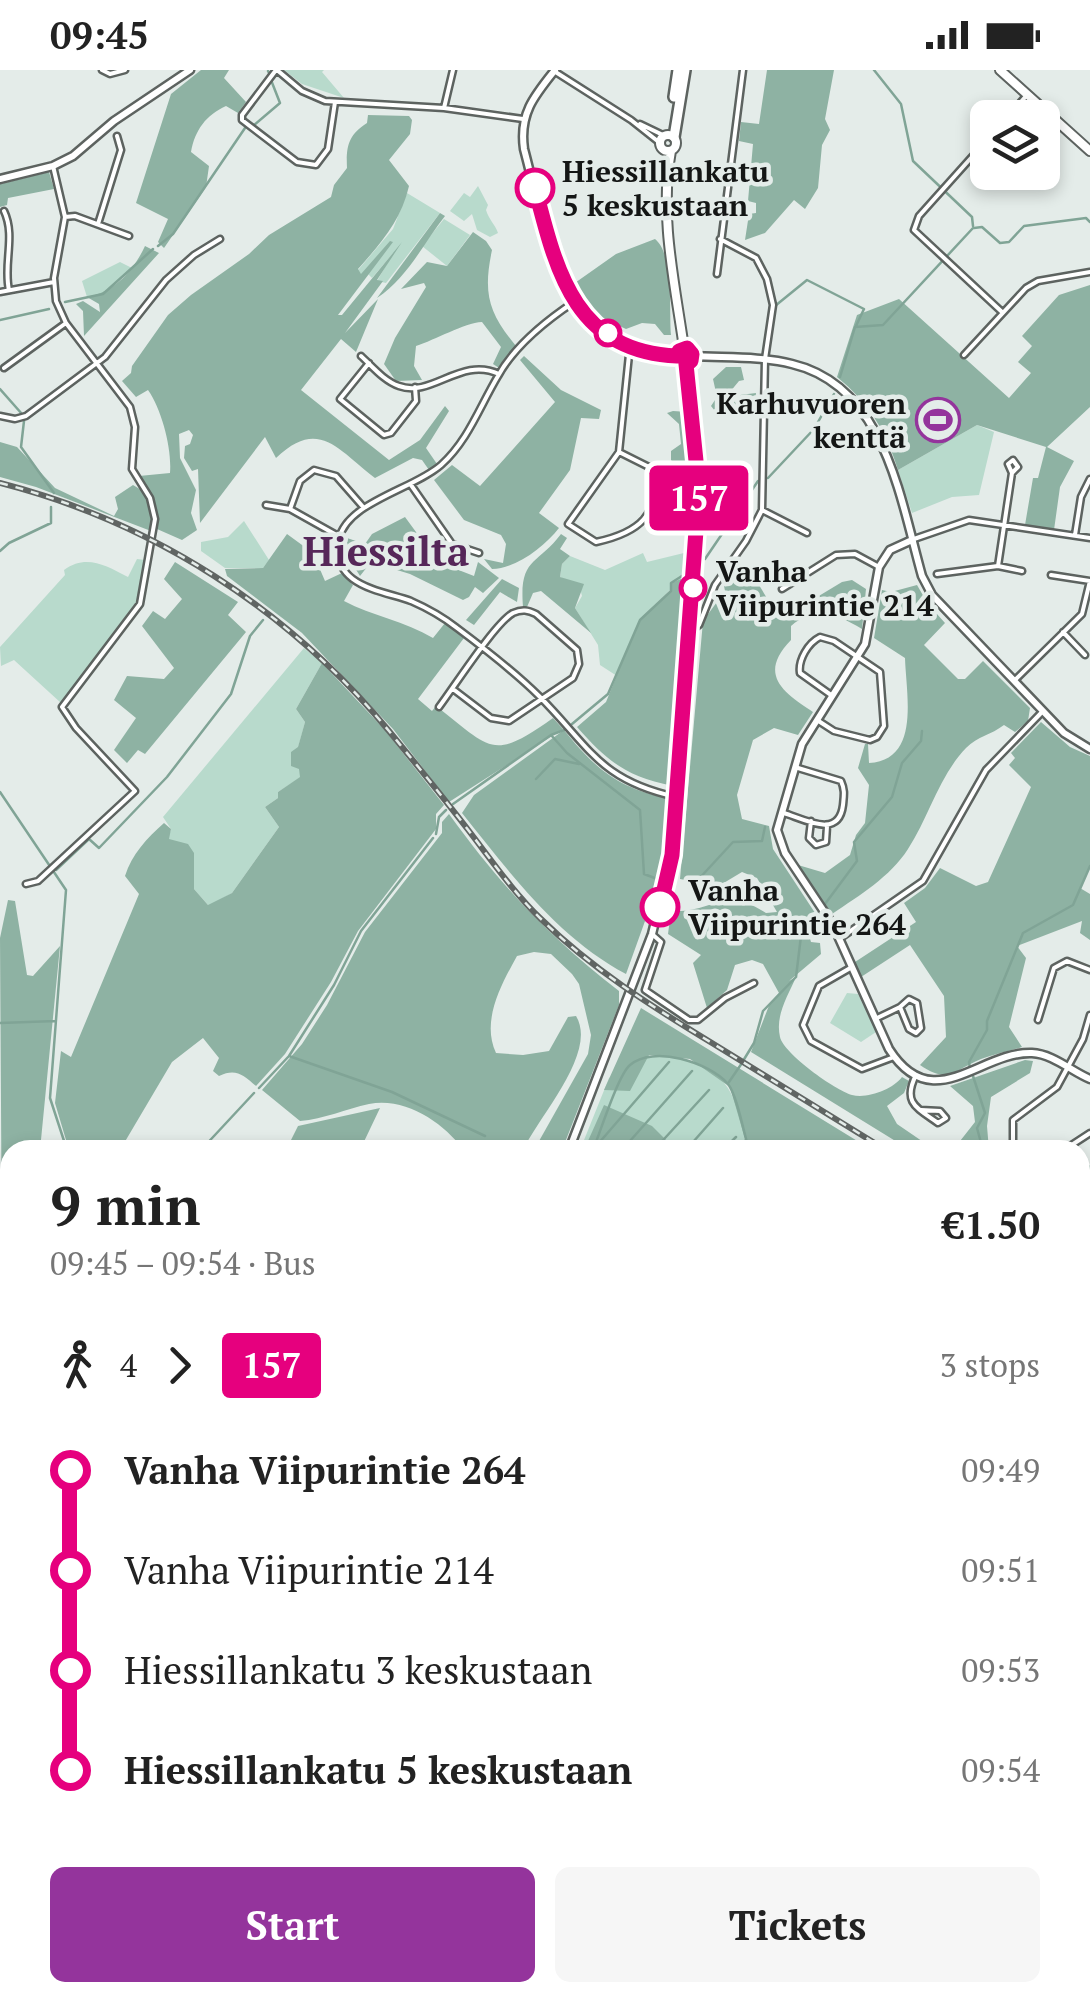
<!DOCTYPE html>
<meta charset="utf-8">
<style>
:root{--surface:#fff;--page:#f6f6f6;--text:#222;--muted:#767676;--accent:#94349c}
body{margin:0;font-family:"PT Serif",serif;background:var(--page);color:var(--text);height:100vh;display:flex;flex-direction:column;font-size:38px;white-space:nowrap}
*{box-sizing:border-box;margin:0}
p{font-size:32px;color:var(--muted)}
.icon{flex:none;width:55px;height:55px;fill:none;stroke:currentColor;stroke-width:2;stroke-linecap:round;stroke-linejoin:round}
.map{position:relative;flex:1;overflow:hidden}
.sheet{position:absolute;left:0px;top:1070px;width:1090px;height:862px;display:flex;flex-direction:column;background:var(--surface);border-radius:30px 30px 0 0;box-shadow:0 5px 15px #0003}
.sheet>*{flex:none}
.badge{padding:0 20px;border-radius:8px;font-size:35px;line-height:65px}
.fabs{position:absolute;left:970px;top:30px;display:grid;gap:20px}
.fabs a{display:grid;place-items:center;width:90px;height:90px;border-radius:15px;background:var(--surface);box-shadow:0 5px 15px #0003;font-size:50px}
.map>.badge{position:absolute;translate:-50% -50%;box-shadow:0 0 0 5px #fff}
.legs{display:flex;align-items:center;gap:15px;height:110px;padding:0 50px;font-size:32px}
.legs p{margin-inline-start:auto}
.headline{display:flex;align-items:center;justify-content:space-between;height:170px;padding:0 50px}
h1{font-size:55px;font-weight:800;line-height:75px}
.action{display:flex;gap:20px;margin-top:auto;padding:20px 50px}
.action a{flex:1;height:115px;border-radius:15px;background:var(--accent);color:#fff;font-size:40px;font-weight:800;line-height:115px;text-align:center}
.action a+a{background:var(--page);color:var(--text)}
ul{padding:0 50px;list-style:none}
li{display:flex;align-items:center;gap:35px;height:100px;font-size:38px}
li i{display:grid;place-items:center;width:15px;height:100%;margin:0 12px;background:currentColor}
li i::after{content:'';width:25px;height:25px;margin:-12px;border:8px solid;border-radius:50%;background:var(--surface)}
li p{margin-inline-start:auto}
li:first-child i{background:linear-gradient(#0000 50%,currentColor 0)}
li:last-child i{background:linear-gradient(currentColor 50%,#0000 0)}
.status{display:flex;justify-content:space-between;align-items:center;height:70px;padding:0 50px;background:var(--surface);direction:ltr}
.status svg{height:28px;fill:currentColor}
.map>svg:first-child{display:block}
.green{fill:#b8dacc}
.forest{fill:#8eb2a3}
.water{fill:#80a496}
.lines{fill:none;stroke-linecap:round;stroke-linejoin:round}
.stream{stroke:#80a496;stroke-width:2.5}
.minor-casing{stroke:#5d6360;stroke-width:9}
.tertiary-casing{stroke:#5d6360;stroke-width:11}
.secondary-casing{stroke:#5d6360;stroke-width:12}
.primary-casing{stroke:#5d6360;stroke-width:14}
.minor{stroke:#fff;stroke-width:4}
.tertiary{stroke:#fff;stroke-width:6}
.secondary{stroke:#fff;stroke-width:8}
.primary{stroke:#fff;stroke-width:9}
.rail-casing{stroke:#606563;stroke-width:6}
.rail{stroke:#e4ece9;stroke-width:2.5;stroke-dasharray:8;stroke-linecap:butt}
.line-1-casing{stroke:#fff;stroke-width:22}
.line-1{stroke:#e6007e;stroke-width:15}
.stop-1-dot{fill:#fff;stroke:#e6007e;stroke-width:5}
.labels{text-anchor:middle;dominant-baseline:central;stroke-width:9;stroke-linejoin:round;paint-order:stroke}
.stop-label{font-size:30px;font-weight:bold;fill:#141615;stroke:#e4ece9;text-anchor:start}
.poi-label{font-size:30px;font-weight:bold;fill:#141615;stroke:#e4ece9;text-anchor:end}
.district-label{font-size:40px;font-weight:bold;fill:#562759;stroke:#e4ece9}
</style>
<div class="status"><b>09:45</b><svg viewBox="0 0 49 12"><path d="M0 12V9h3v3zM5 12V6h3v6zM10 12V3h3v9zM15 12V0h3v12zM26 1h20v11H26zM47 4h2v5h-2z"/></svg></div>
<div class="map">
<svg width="1090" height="1931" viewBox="0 0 1090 1931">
<rect width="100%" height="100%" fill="#e4ece9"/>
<path class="green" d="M284,0H324L322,2L344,28L302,14Z
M478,116L488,135L486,140C489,150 495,154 498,163L490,167L477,160L472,144L464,151L450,141L464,123L470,127Z
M407,123L440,143L386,213L377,211L394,182L372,208L368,204L392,171L361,205L358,200L393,159Z
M444,149L470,165L447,196L422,176Z
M120,192L132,198L103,224L87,227L82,211Z
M977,355L994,362L979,425L952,427L912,443L898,400Z
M244,451L269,490L263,498H225L201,481V472L228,467Z
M688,482L682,510L670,513V520L640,549L625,593L617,606L600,595L598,575L575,538L582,526L580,518L560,507L562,494L570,486L605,500L643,483L647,492Z
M137,489L145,490L140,527L61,633L14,590L1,596L0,577L65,505L64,500C86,484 105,495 128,507Z
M304,578L322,593L296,639L305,652L298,678L301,707L278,722V728L265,737L279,757L232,823L209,836L194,819L168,769L171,759L163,747Z
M847,923L858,924L876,962L861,972L830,953Z
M646,985C659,988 673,986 685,989C733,1002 739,1037 747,1080H580L609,1008Z"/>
<path class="forest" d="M201,0H229L224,8L246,32L238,43L226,36C206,45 195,60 191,82L209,96L206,117L164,178L158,172L168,149L136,133L171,24Z
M767,0H834L825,49L830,60L822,75L818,118L805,139L794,130L765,163L745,170L749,144L756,143V133L748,131L753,74L739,71L741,52L759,54Z
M368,45L409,46L412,50L410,64L389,90L409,116C401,151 381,173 358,199L361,204L390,171L393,172L338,245H342L402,172L377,210L383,211L345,263L378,229L356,282L341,269L301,320L389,390L420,370L445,336L449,341L426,378L437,394L429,400L422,390L413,388L375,408C338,380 319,347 276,388L265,367L200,453L198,399L192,401L184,388L185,376L190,374L193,365L189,360L179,364L180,388L196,420L191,443L197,460L182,470L157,459L152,427L139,406L170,403C172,379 162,340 148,320L136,327L122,311L131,303L132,296L168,245L191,225L249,184L269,165L331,127L334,115L347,98C346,77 348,65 367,53Z
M49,102L54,119L8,128L7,135L0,137V114Z
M440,143L445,146C423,174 408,207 377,228Z
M473,162L486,171L492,180C483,223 488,242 516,276L499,298L493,294L501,277L482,252C464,253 435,270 416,276L414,296L422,310L396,311L384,294L395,268L426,217L424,213L401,219L427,192L447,196Z
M655,169C674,184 669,240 671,265H664L655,254L642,253L626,259L600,247L572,215L616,184Z
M145,176L159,183L84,266L83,241L76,234L83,231L100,242L99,234L87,227C115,222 134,200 145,176Z
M1090,215V337L1047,377L1074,391L1060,417L1054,460L1025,455L1033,408H1038L1046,377L977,355L898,400C886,361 869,333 837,307L857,245L899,229L1009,328L1031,303L1018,292L1032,276L1022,266L1059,225Z
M524,286L561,320L601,340L599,349L581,348L570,400L539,443L559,458C544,477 517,498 492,499L484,489L503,493L506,474L501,465L464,450L434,410L452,395L480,416L555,332L520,290Z
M726,297H741L744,310L739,311L725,328L726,334L732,335L740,325L756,323L755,331L748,337L715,341L711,336L717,327L713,309Z
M673,341L688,342L694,394L676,396L671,390V381L681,374L679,354L667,343Z
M0,372L17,377L55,418L114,446L118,439L115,427L133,415L143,421L152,444L151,461L36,417L0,407Z
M405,447L438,492L474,506L478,492L499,508L483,523L475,517L469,527L463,530L410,504L371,492L360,506L347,485V468L365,474L372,464Z
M287,464L313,483L325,511L342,503L353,515L344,531C372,546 405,551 433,568L445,553L464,568L418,629L432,641L436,636C492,679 491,692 553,648L563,659L449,732L393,659L302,563L227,506L225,499L263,498Z
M561,464L567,468L560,479L570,486L562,494L560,507L584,514L575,538L591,563L541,521L533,523L527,537H523C519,487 537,496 561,464Z
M175,492L238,532L228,545L246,562L145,684L138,680L127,693L114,680L136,648L114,630L127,606L164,609L174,598L142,556L153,541L165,549L182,529L164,509Z
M760,494L763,503L759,515L777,545L784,547L842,512L852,510L866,519L862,559C837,544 816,534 791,556V570C759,603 780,621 813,642L798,665L774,658L753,670L737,725L742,749L769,756L773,779L821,852L807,859L811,872L820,873L821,884L789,911L796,907C788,926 775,945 780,967C784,984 835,1020 852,1025C868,1029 893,1019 902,1007L909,1011L904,1023L887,1036L897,1054L935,1080H910L751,982L770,933L779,923L763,894L752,890L735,895L727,920L707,938L693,893L701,885L668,864L671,841C710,844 724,815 766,843L777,842L757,808L742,802L712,820L696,812L680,809L703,551L725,521L724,516Z
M686,507L689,524L673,716C626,706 609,693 577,657L606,632L640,549L670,521L671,513Z
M502,509L519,518L517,532L500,522L474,555L466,550Z
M917,515L928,534L945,553L924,575L958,609H965L983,591L1030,638L1028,651L1015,662L1004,655C991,665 978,666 966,678C939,706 929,747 908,779C890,807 860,825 832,844L798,795L825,803L850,785L856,765L865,753L869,715L858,698L865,674H868L869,693C921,690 906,624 905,588L874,568L882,520L891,522Z
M322,593L384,659L444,735L436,744V759L358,861L331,912L285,984L256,1016C243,1005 236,998 219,1006L213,1001L219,988L203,968L172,992L120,1080H69L55,1033L61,981L71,987L139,824L125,806C132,784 147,768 164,753L171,759L169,769L188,774L194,783V819L208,835L232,823L279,757L265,737L278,728V722L300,707L299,699L291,696V682L298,677L305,652L296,639Z
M1041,652L1070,677L1090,686V796L1080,818L1090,824V870L1080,863L1082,851L1017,876L1026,888L1009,957L1022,977C1009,981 994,984 981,989C954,1000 949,1015 920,995L946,967L944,926L910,875L861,907L855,892L916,852L904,833L925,818L940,798L976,816L988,812L1031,717L1009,695L1015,688L1011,683Z
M564,660C597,701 620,719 671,729L654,826L626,904C557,867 510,803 462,743L474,725Z
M449,744C501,816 549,867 619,921V935L562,1080H534L588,984L591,965L579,914L572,904L551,884L534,882L517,886C501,915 481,951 496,983L523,985L549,981L568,947L576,946C598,982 540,1045 523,1080H464C442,1052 406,1027 369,1034C346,1039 324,1049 300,1051L262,1020L302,974L327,935L365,862L442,763V752Z
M8,830L15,831L27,905L33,906L60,876L40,1080H10V1190L2,1198L0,868Z
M641,938L872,1080H735L745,1069L730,1017L690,989L649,985L630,1021L604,1020Z
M1025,990L1033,991L1030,1003L991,1027L987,1056L989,1080H953L975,1052L973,1036L950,1016Z
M604,1035L652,1056L676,1080H584Z
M380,1038L360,1080H286L298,1056Z
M1090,1095V1184L1080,1177V1101Z
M1080,1218L1090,1225V1348L1080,1359Z
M7,1389H10V1490L4,1521L10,1524V1537L0,1533V1395Z
M1080,1588H1090V1775L1080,1784Z
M0,1634L10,1636V1703L3,1701L0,1706Z
M849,1923V1922L996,1923L992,1931H849Z"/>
<path class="water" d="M468,1923H572L578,1931H472Z"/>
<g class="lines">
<path class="stream" d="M874,0L901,34L913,91L972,147L973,156
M268,1L269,3
M253,56L280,33L271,10
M974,158L982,157L1000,173L1009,172L1024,156L1086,148L1090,152
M158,176L173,164L245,58
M65,232L103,224L153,179
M775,236L807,210L864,239L856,256
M0,250L49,239
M840,307L855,257L883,255L973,158
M0,319L22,344
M24,351L21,377L54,423
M768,408L814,359L834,324
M0,481L9,473L51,453V437
M705,489L758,411
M572,654L608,624L640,550L671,521V513L685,504L689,487
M551,665L567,683L640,740L644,804L660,810L666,755
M536,709L555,689L579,694
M0,722L66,820L50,1028L67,1080
M453,734L551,665L564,660
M436,764L439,747L446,740
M56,800L89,769L99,778L167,707L231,624L250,566L263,550
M696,812L733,772L762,771L765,757
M825,834L857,791L854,772L892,727L902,693L921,671L922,661
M0,953L56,951
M289,986L392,1022L485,1066
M743,991L754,973L763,941L796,907L801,866L818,843
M970,999L969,992L987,960V951L1023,863L1073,835L1090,796
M973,1006L985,1043L977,1058L983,1080
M729,1012L742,993
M259,1018L289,986L334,915L361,861L433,768
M598,1074L669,992
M201,1080L254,1023
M593,1080C600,1063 618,1005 630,995C653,975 709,992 728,1014C737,1025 744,1064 749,1080
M622,1080L692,1001
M654,1080L709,1020
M686,1080L723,1038
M723,1080L736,1067
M1080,1136L1090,1131
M1080,1178L1090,1186
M0,1207L10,1199
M1080,1208L1090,1214
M1080,1433L1090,1432
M0,1836L10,1831
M0,1848L10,1854
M112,1922L124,1931
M778,1931L782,1922"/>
<defs>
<path id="minor" d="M102,0L110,4L125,0
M276,0L242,45V50L297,92L316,95L328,79L335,32
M277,0L302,21L325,31L444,38L523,49
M554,1L631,50L660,73
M444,38L453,0
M1007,48L1027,25
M640,54L665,66
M988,69L919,146L914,160L1002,242
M4,141C16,166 3,194 9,220
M65,147L75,146L129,166
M98,154L121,80L117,66
M717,204L743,0
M0,222L54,212
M574,232C547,250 514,277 498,306C480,336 468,371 441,395C414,419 347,432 339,469C330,516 380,520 411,531C427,538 443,547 457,558C485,579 514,601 539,626C590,677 599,710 676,727
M964,285L1026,218L1038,211L1090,202
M361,286C372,296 384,311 399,316C432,328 461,286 499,304
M369,293L340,329L384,365L391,363L416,331L415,317
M4,298L66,253
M0,346L15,349L26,346L105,287L166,210L194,185L220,169
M619,382L653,399C662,445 638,463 596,472L568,454L619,382L630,275
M411,415L452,474L479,483
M266,435L290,439L340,467
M290,439L300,411L314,400L336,406L364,438
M762,440L807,463
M1075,465L1081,427L1090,409
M914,469L969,450L1090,468
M998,496L1012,403L1018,397L1013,390L1008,394L1012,403
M937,504L998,496L1022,501
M782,519L836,485L855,484L879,497
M690,562L699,555L715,515L746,471L762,440L765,289L773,235L767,209L756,188L720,169
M1063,562L1085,585
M1014,611L1082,544L1090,511L1051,505
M439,637C454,617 495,553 513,543C522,539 528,540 536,544L577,580L579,594L573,608L509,651L491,648L453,619
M817,650L834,661L870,670L877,667L884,656L880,602L834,571L820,567C808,573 798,590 800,603L831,625
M784,743C806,750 839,769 843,735C844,725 845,720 841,711L798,698
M811,751L809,768L816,775L826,772L827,756
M26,814L38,811L135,721L76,658L62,637L140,534L155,449L150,428L132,399L135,357L130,337L66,253L56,231L54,208L65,147L53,96
M652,864L661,872L645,920L689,950H698L725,928L754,913
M839,869L923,811L986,700L1042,642
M852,897L819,916L803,955L811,971L862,999L894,987
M875,949L900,937L909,959L916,963L921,958L917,933L909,929L900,937
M1038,950L1054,898L1067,891L1090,900
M916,1005C902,1033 917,1038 938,1053L946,1048L940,1041L921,1040
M1013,1080V1050L1057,1017L1083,969L1090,945
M1064,1080L1090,1063
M0,1582L10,1583
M1080,1585L1090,1584
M263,1931L267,1922"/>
<path id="tertiary" d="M555,0C534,26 519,44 524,79C548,169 560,280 677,286
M0,109L53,96L73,86L114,51L190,0
M693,286C726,288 760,286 792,294C885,316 900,428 922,506L932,525L1064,663L1090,679
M912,470L890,480L879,497L865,574L802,674L777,760L785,783L833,855L889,979C933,1048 980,981 1032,983C1053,984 1071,1001 1090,1009
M569,1080L652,864L671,785L699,419L686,294
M296,1931L298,1922"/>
<path id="secondary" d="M1000,0L1090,81
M660 73a8 8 0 1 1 16 0a8 8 0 1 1-16 0Z
M671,81C659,146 675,214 684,278
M677 286a8 8 0 1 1 16 0a8 8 0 1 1-16 0Z"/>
<path id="primary" d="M674,27L678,0
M674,67L685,0"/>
</defs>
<use href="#minor" class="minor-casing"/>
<use href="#tertiary" class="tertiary-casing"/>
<use href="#secondary" class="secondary-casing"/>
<use href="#primary" class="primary-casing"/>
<use href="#minor" class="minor"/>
<use href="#tertiary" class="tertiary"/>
<use href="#secondary" class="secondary"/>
<use href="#primary" class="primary"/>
<defs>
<path id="rail" d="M0,413C153,452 288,539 389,661C416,694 443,727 469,761C492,791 514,823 541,849C592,899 651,936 712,973C770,1009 828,1044 886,1080
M1080,1199L1090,1205"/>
</defs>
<use href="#rail" class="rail-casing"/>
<use href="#rail" class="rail"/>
</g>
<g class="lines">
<defs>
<path id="line-1" d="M535,118C556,199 574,282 677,286L679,281L687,278L692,284L691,291L686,294L699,420L672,785L660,837"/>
</defs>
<use href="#line-1" class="line-1-casing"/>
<use href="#line-1" class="line-1"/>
</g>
<defs>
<symbol id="stadium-ring" viewBox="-11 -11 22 22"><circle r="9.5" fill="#e4ece9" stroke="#94349c" stroke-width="1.5"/><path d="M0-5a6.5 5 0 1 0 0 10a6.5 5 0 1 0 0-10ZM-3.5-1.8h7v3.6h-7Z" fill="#94349c"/></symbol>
</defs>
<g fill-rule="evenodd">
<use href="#stadium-ring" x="913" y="325" width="50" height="50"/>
</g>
<g class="stop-1-dot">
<circle cx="535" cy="118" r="18"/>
<circle cx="608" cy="263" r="12"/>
<circle cx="693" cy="518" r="12"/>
<circle cx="660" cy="837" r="18"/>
</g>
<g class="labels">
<g class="stop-label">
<text x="562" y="101">Hiessillankatu<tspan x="562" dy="34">5 keskustaan</tspan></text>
<text x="716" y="501">Vanha<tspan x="716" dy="34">Viipurintie 214</tspan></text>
<text x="688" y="820">Vanha<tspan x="688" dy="34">Viipurintie 264</tspan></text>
</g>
<g class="poi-label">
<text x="906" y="333">Karhuvuoren<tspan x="906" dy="34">kenttä</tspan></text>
</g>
<g class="district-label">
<text x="386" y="480">Hiessilta</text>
</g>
</g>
</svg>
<div class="fabs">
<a><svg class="icon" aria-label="layers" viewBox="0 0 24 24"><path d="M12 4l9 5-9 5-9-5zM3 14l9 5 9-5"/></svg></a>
</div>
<b class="badge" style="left:699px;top:428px;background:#e6007e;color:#fff">157</b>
<section class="sheet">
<div class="headline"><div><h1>9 min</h1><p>09:45 – 09:54 · Bus</p></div><b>€1.50</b></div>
<div class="legs"><svg class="icon" aria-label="walk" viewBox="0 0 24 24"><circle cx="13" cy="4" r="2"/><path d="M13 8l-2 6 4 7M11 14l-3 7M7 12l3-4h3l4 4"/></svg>4<svg class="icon" aria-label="forward" viewBox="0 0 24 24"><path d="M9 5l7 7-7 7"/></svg><b class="badge" style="background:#e6007e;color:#fff">157</b><p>3 stops</p></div>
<ul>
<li><i style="color:#e6007e"></i><b>Vanha Viipurintie 264</b><p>09:49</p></li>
<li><i style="color:#e6007e"></i><span>Vanha Viipurintie 214</span><p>09:51</p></li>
<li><i style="color:#e6007e"></i><span>Hiessillankatu 3 keskustaan</span><p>09:53</p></li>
<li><i style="color:#e6007e"></i><b>Hiessillankatu 5 keskustaan</b><p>09:54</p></li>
</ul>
<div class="action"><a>Start</a><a>Tickets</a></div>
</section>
</div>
